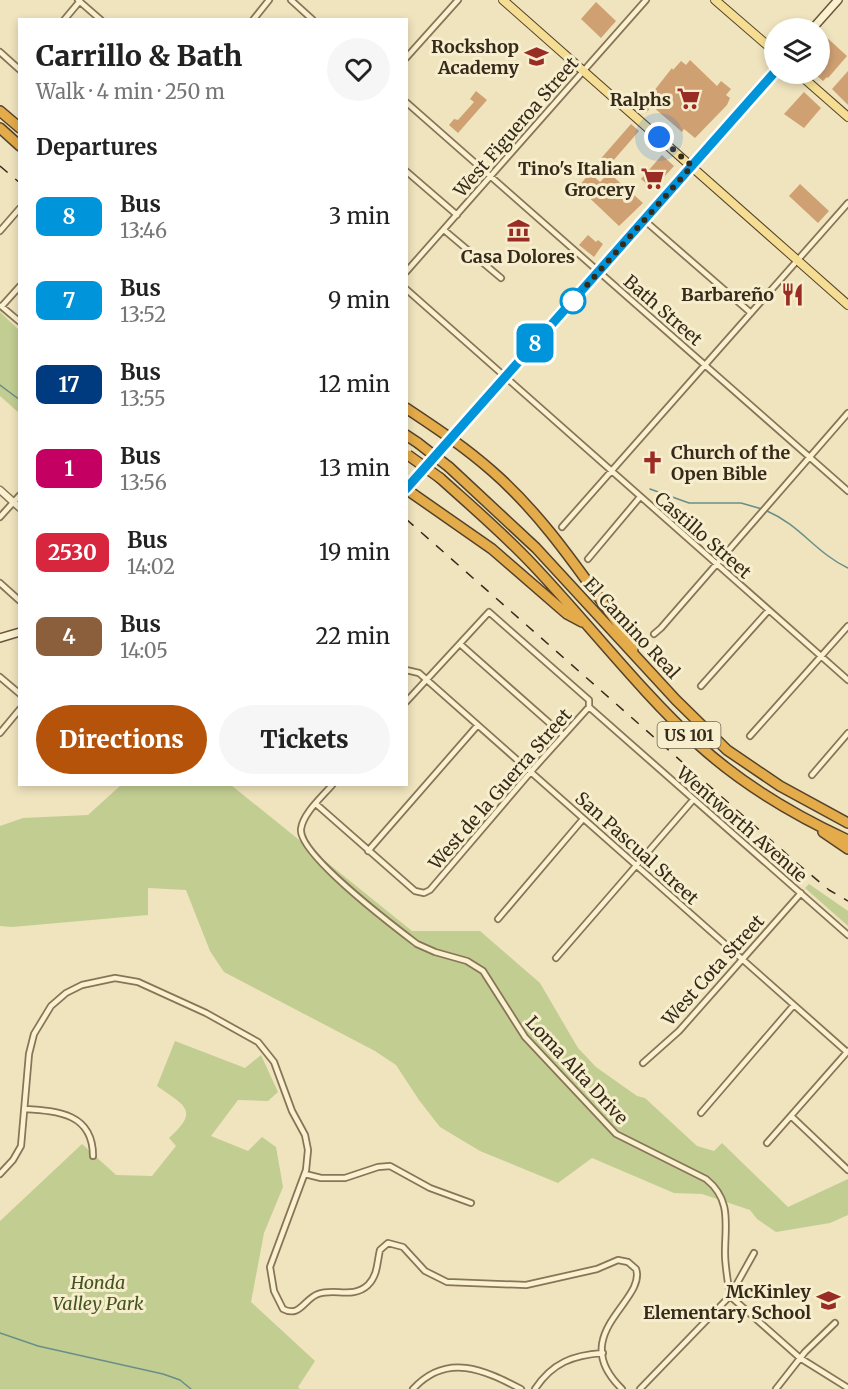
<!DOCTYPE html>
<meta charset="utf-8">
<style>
:root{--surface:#fff;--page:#f6f6f6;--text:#222;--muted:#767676;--accent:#b45309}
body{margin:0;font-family:Merriweather,serif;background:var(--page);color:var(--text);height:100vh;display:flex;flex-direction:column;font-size:22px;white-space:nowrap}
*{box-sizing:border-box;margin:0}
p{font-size:20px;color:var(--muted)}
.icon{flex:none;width:33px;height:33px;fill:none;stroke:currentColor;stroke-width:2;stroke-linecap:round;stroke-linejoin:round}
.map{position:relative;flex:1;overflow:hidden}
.drawer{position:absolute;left:18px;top:18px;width:390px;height:768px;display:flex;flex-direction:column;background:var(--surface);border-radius:0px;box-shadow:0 3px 9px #0003}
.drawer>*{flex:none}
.badge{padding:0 12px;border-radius:9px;font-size:21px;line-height:39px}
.controls{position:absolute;left:764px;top:18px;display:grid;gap:12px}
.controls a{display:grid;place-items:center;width:66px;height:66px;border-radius:50%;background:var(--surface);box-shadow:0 3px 9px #0003;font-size:30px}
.you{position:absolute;width:30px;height:30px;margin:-15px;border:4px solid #fff;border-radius:50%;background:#1a73e8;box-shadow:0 0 0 9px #1a73e833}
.map>.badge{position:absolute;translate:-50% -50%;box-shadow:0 0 0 3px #fff}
h2{padding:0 18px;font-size:22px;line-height:54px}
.round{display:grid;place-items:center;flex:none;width:63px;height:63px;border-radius:32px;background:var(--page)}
.headline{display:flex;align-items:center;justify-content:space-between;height:102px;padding:0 18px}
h1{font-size:28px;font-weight:800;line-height:45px}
.primary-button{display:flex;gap:12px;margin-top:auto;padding:12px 18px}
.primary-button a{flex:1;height:69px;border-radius:36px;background:var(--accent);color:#fff;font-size:24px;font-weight:800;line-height:69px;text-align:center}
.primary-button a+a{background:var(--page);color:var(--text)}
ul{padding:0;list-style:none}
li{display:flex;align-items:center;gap:18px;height:84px;padding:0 18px}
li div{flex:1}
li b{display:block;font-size:22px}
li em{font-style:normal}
li .badge{min-width:66px;font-weight:700;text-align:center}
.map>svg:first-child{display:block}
.green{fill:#c2cd92}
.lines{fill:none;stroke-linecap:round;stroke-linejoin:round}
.stream{stroke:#698e88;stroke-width:1.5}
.building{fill:#cfa072}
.minor-casing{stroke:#887456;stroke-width:8}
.tertiary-casing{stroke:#887456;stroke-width:9}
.secondary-casing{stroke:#695539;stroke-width:10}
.primary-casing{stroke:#55422b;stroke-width:10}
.motorway-casing{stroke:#55422b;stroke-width:12}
.minor{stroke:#faf1d1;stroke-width:4.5}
.tertiary{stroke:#faf1d1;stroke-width:6}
.secondary{stroke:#faf1d1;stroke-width:7}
.primary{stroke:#f5de93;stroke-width:8}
.motorway{stroke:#e3ab4a;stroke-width:9}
.rail{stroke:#362a1b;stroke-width:1.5;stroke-dasharray:10 10;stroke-linecap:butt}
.motorway-bridge-casing{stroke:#55422b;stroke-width:12;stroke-linecap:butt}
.motorway-bridge{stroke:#e3ab4a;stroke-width:9}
.line-casing{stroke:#fff;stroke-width:14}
.line{stroke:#0095da;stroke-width:9}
.walk{stroke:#362a1b;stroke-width:6;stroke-dasharray:0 10.8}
.stop-dot{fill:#fff;stroke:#0095da;stroke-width:3}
.labels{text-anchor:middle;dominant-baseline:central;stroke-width:6;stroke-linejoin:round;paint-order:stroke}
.shield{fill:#f6eecd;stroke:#706550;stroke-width:1.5}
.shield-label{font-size:16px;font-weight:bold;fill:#362a1b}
.poi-label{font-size:18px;font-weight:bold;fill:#362a1b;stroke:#f6eecd;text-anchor:end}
.street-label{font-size:18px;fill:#362a1b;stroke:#f6eecd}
.park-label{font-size:18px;font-style:italic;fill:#435421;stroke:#f6eecd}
</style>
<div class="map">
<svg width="848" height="1389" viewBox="0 0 848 1389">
<rect width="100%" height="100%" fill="#efe4be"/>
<path class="green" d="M0,312L19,330V413L0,396Z
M121,785H231L412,931H480L540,983L578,1048L596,1067L637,1096L645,1098L697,1146L714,1151L722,1143L788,1207L848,1179V1215L830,1223L776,1232L757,1219L750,1210L702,1194L674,1193L592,1158L558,1183L480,1151L440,1127L419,1100L396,1065L375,1051L224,972L210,951L186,890L148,888V915L12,927L0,926V826L23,818L88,815Z
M809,884L848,911V926L805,888Z
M175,1041L245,1068L261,1055L278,1092L268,1101L238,1100L211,1136L248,1151L262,1137L276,1147L283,1187L264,1233L251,1302L315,1361L298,1387L300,1389H0V1221L82,1144L116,1175L152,1176L176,1146L169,1138C200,1110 185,1106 157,1086Z"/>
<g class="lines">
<path class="stream" d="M0,385L20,400
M650,489L689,503H741L762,509
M767,511C800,525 816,553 848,568
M0,1333L38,1346L163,1374L180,1380L191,1389"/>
</g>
<path class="building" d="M596,2L616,21L601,38L581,19Z
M823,34L847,56L828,78L827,77L823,81L815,74H819V38Z
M690,60L717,86L721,81L731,89L726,95L730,98L727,105L695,138L684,129L682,132L652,106L646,113L639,106L645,99L646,101L672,68L673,70L681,61L686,65Z
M848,71V105L832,89Z
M476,91L487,100L458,133L449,125L454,119L458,120L474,102L470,99Z
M804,92L821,108L804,128L784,114Z
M631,124L639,131L605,170L597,163Z
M662,155L674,166L653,189L641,179Z
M590,173L600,182L609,173L643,203L619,226L578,187Z
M800,184L829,211L818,223L789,196Z
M588,235L596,242L598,240L603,244L594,257L579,245Z"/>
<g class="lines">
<defs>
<path id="minor" d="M78,0L101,20
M291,0L313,20
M64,20L80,1
M253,20L269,0
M0,52L20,70
M406,58L458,0
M406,102L848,491
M406,171L457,215
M644,220L751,313
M444,230L501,278
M0,231L20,208
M406,272L646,0
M406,289L848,680
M1,306L20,322
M2,306L20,286
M0,517L20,495
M562,527L848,203
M588,559L640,497
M0,583L20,601
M654,634L661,628L848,413
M460,644L563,735
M406,670L419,673L847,1052
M0,677L20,694
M701,686L768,611
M406,702L489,612L589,700V707L848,935
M0,733L20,709
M750,736L848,626
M812,775L848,733
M333,784C323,796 303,813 301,829C298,854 396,928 417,944L435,952L467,961L483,971L525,1037L616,1134L706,1179C732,1200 725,1224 725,1253C725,1267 728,1282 730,1296L800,1358L848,1388
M316,804L415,891L424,893L430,890L535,767L589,707
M368,851L477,726
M498,919L583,819
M556,958L693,800
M643,1063L679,1031L801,893
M25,1109C59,1111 93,1114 93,1156
M701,1113L793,1006
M791,1116L848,1170
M767,1143L848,1051
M0,1174L13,1160L21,1146L29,1054L34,1034L51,1006L66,993L82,985L115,978L138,982L206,1013L258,1042L274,1062L292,1111L305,1135L308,1150L306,1170L270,1267L274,1291L283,1309C300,1318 304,1299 318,1294C335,1288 353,1299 368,1285C378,1275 377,1262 380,1250L388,1243L403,1247L425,1271L447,1282L526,1285L597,1269L618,1260L628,1262L636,1269C647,1301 565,1334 622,1389
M305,1174L321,1178H345L378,1167L390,1166L430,1188L471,1203
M413,1389C447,1352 484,1370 521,1389
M535,1389C552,1363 573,1355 603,1353
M640,1389L730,1296L754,1253
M776,1389L805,1352L835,1323"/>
<path id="tertiary" d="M0,490L20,508"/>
<path id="secondary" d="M813,28L838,0
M406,490L450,437L774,73
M0,638L20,632"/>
<path id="primary" d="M503,0L848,305
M715,0L774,51
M799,74L848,117"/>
<path id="motorway" d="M0,111L20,128
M0,128L20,146
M406,408C436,428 465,447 492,471C545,517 584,578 626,635L633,649
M406,435L418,443
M449,467L536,548L676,700L727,750L780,786L848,823
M440,478C471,506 504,534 533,565C589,624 639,690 699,745C743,785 794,815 848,840
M406,489L492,549L567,614L582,622
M823,832L848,849"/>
</defs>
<use href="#minor" class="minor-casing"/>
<use href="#tertiary" class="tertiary-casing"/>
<use href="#secondary" class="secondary-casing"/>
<use href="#primary" class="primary-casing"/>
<use href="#motorway" class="motorway-casing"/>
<use href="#minor" class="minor"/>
<use href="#tertiary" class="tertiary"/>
<use href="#secondary" class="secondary"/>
<use href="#primary" class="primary"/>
<use href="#motorway" class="motorway"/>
<path class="rail" d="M0,166L20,183
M406,519L798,864L829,890L848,901"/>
<defs>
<path id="motorway-bridge" d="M418,443L449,467
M408,455L440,478"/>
</defs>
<use href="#motorway-bridge" class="motorway-bridge-casing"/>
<use href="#motorway-bridge" class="motorway-bridge"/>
</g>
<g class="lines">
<defs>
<path id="line" d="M406,489L774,73"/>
</defs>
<use href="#line" class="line-casing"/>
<use href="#line" class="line"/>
<path class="walk" d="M573,301L692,166L659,137"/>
</g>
<defs>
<symbol id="school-bare" viewBox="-9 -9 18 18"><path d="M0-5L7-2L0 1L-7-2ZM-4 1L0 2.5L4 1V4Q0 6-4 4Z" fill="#992c24" stroke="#f6eecd" stroke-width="2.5" paint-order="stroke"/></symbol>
<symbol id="supermarket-bare" viewBox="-9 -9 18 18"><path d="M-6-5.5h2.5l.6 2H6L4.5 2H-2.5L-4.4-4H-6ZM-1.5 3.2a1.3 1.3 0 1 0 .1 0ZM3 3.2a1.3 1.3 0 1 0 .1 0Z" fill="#992c24" stroke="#f6eecd" stroke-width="2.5" paint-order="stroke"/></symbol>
<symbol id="museum-bare" viewBox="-9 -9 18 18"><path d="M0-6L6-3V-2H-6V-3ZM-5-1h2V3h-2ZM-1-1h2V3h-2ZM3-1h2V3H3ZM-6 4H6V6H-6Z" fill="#992c24" stroke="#f6eecd" stroke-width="2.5" paint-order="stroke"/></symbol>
<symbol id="restaurant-bare" viewBox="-9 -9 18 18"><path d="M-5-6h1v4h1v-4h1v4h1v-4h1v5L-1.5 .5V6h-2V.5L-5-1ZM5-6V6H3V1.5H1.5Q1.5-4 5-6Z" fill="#992c24" stroke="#f6eecd" stroke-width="2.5" paint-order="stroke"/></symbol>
<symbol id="church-bare" viewBox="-9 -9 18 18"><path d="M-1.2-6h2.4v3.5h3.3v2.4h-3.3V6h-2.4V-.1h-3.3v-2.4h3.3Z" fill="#992c24" stroke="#f6eecd" stroke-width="2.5" paint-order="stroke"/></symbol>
</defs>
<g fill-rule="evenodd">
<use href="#school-bare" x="520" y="40" width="33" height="33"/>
<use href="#supermarket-bare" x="672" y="82" width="33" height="33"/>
<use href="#supermarket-bare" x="636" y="162" width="33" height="33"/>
<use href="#museum-bare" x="502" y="214" width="33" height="33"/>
<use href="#restaurant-bare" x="776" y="278" width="33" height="33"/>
<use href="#church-bare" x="636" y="446" width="33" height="33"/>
<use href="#school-bare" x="812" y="1284" width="33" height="33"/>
</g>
<circle class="stop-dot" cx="573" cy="301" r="12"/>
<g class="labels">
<rect class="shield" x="657.5" y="722" width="63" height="26" rx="4.5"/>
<g class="shield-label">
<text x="689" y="735">US 101</text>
</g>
<g class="poi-label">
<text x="519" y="46">Rockshop<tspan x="519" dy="21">Academy</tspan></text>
<text x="671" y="99">Ralphs</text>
<text x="635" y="168">Tino's Italian<tspan x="635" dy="21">Grocery</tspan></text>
<text x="518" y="256" text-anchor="middle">Casa Dolores</text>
<text x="774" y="294">Barbareño</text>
<text x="671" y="452" text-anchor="start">Church of the<tspan x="671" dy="21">Open Bible</tspan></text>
<text x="811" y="1291">McKinley<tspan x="811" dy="21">Elementary School</tspan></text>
</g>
<g class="street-label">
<text transform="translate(516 127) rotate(-49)">West Figueroa Street</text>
<text transform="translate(663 310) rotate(41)">Bath Street</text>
<text transform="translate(703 535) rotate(41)">Castillo Street</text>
<text transform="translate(632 628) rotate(47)">El Camino Real</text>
<text transform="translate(500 789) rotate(-49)">West de la Guerra Street</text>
<text transform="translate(742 824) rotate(41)">Wentworth Avenue</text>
<text transform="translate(637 848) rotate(42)">San Pascual Street</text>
<text transform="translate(713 970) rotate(-48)">West Cota Street</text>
<text transform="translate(577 1070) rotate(47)">Loma Alta Drive</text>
</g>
<g class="park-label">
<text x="98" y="1282">Honda<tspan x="98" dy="21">Valley Park</tspan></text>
</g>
</g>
</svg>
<div class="controls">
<a><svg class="icon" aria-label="layers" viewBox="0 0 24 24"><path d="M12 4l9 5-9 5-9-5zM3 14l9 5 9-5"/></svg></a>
</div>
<div class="you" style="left:659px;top:137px"></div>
<b class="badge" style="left:535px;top:343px;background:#0095da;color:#fff">8</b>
<section class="drawer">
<div class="headline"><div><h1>Carrillo &amp; Bath</h1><p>Walk · 4 min · 250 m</p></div><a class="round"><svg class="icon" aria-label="heart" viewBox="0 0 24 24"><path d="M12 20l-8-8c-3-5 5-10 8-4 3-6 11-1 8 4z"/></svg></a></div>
<h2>Departures</h2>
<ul>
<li><span class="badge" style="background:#0095da;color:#fff">8</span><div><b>Bus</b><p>13:46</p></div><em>3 min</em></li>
<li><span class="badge" style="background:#0095da;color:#fff">7</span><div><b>Bus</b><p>13:52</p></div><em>9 min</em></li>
<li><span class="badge" style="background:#003b80;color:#fff">17</span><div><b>Bus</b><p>13:55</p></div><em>12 min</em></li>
<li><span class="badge" style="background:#c40063;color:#fff">1</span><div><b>Bus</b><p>13:56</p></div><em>13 min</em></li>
<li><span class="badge" style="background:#d7263d;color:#fff">2530</span><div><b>Bus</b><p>14:02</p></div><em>19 min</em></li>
<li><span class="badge" style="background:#8b5e3c;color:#fff">4</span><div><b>Bus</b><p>14:05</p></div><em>22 min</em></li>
</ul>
<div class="primary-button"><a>Directions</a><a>Tickets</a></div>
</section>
</div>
